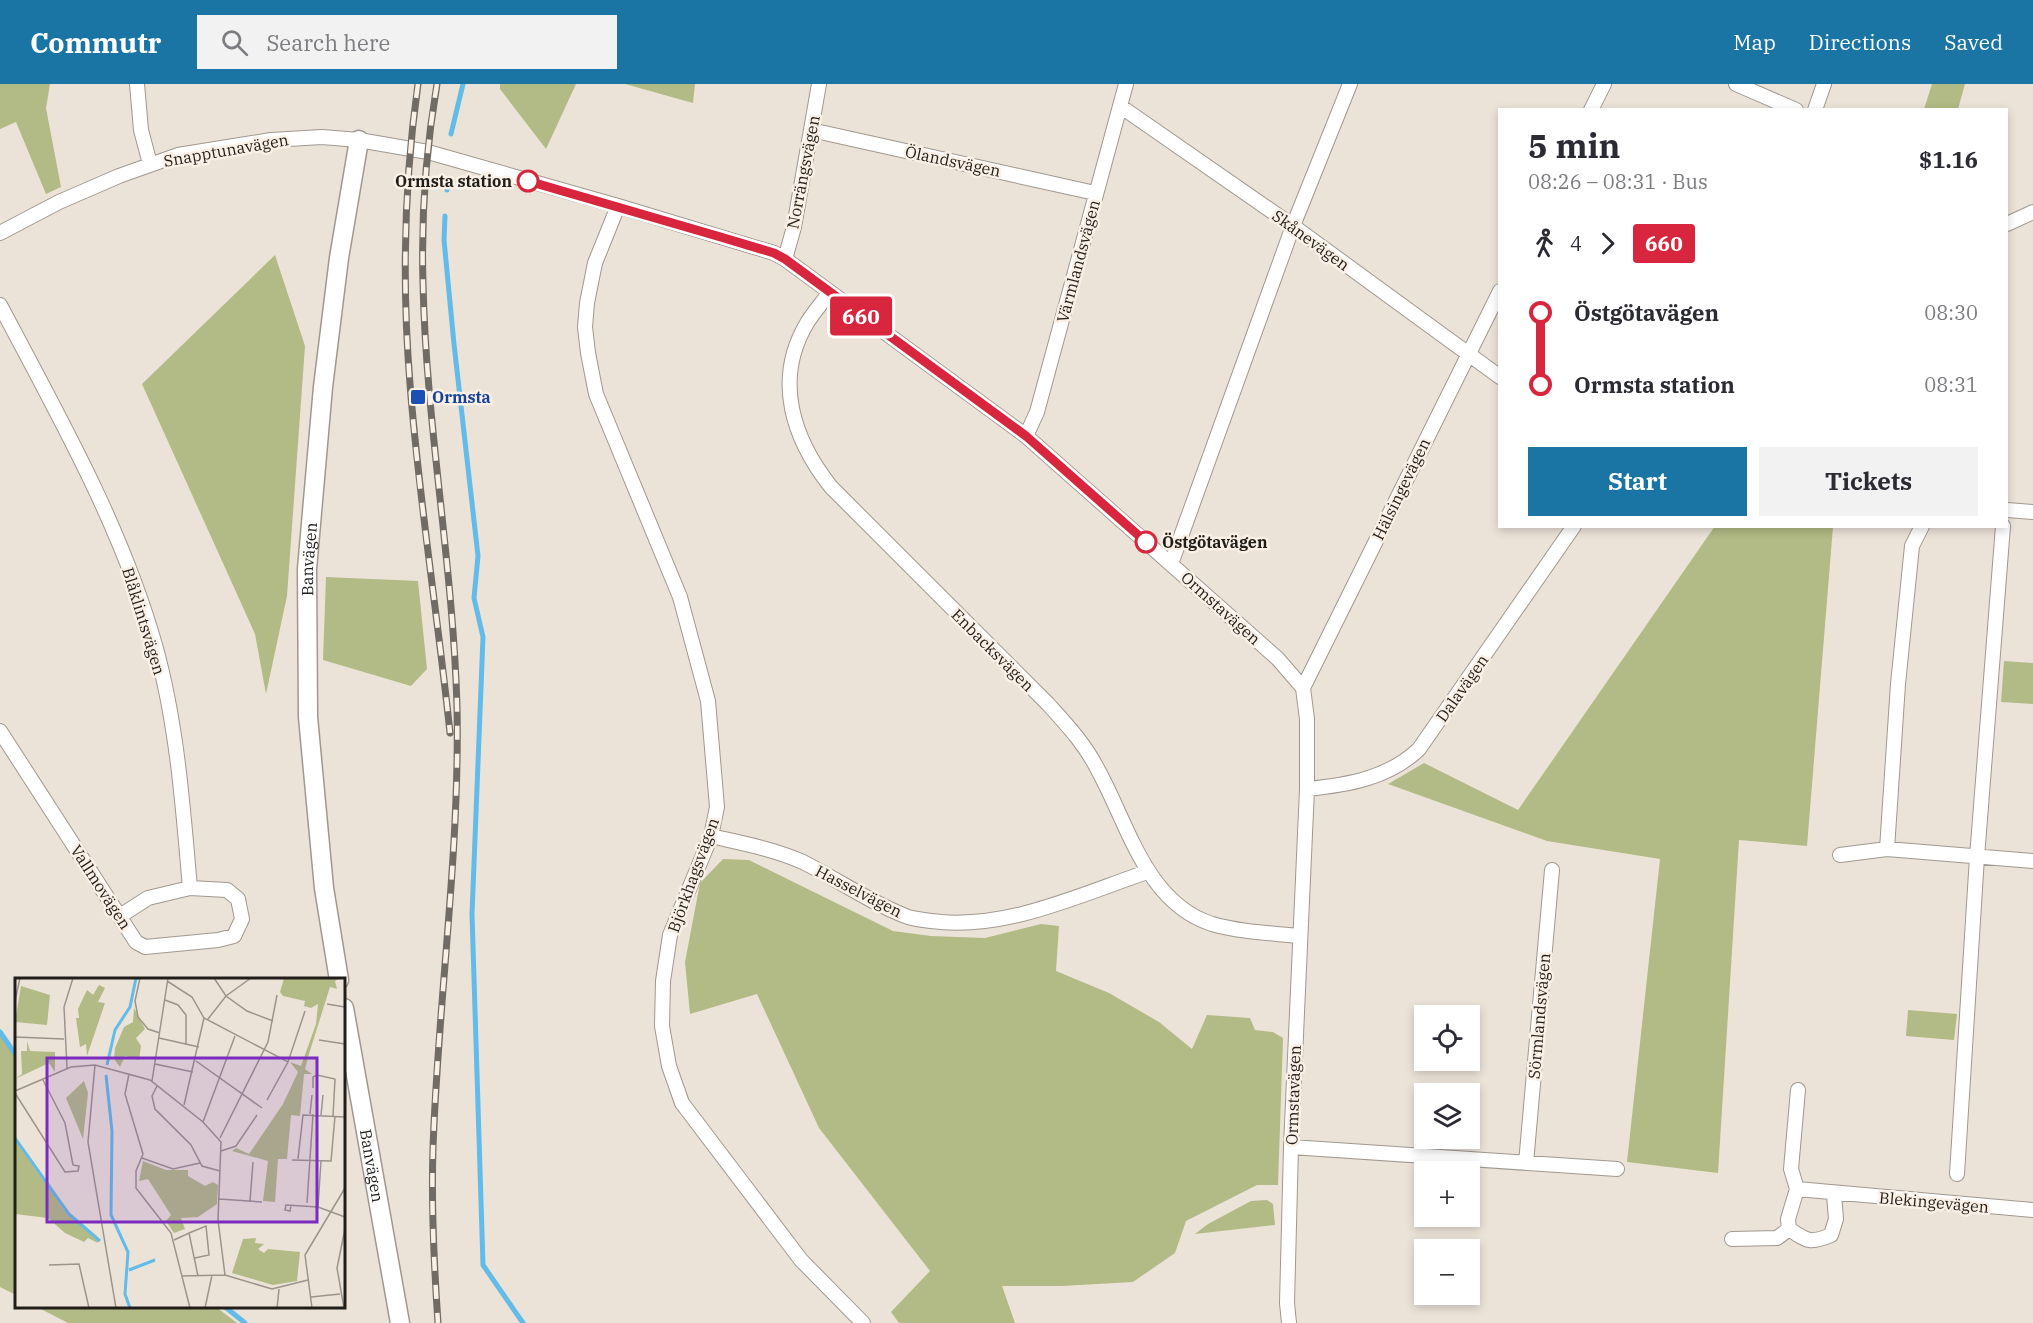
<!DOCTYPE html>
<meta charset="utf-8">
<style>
:root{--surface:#fff;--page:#f2f2f3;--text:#2b2b33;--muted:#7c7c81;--accent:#1b75a4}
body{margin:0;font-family:"IBM Plex Serif",serif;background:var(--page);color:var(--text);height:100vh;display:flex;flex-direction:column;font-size:22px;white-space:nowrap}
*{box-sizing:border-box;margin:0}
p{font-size:20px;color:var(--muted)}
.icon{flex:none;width:33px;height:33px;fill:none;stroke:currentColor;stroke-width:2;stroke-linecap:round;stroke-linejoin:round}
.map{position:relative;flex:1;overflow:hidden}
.details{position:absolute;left:1498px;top:24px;width:510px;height:420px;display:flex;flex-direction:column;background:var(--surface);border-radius:0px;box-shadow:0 3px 9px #0003}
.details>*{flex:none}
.badge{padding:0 12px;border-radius:4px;font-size:21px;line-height:39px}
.fabs{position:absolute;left:1414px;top:921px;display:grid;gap:12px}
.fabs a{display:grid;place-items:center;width:66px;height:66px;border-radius:0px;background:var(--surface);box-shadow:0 3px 9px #0003;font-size:30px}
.map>.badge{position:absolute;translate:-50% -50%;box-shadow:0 0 0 3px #fff}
.legs{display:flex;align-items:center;gap:9px;height:66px;padding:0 30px;font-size:20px}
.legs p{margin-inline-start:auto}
.headline{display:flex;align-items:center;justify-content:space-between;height:102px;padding:0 30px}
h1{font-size:33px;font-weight:700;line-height:45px}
.action{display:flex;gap:12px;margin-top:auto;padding:12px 30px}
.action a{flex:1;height:69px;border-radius:0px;background:var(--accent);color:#fff;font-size:24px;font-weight:700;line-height:69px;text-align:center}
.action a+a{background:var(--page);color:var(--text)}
ul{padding:0 30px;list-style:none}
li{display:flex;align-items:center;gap:21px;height:72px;font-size:22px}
li i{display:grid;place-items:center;width:9px;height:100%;margin:0 8px;background:currentColor}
li i::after{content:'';width:15px;height:15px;margin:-8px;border:4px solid;border-radius:50%;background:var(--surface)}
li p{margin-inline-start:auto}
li:first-child i{background:linear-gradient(#0000 50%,currentColor 0)}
li:last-child i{background:linear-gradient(currentColor 50%,#0000 0)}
header{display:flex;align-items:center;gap:36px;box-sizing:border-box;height:84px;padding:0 30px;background:var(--accent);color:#fff}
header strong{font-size:28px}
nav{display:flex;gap:33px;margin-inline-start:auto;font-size:21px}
.search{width:420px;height:54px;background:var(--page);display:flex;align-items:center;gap:15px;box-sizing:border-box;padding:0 21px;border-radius:0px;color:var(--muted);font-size:22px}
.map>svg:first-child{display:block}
.green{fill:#b2bb85}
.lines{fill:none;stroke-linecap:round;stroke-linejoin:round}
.stream{stroke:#62bbe8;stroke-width:5}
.street-casing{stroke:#a0988e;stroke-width:16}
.secondary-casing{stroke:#a0988e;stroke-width:21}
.street{stroke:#fff;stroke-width:14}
.secondary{stroke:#fff;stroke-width:18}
.rail-casing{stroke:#706b64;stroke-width:7}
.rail{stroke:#faf0e5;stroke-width:4.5;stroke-dasharray:14;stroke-linecap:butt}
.line-1-casing{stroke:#fff;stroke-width:14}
.line-1{stroke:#d7263d;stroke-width:9}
.stop-1-dot{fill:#fff;stroke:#d7263d;stroke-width:3}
.transit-dot{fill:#1a4fb4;stroke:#faf0e5;stroke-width:2}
.labels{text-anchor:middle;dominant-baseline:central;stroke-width:5;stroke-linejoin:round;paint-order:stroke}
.street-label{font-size:16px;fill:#211e1a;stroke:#faf0e5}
.stop-label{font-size:16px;font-weight:bold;fill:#211e1a;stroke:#faf0e5;text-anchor:end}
.transit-label{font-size:16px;font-weight:bold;fill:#164399;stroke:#faf0e5;text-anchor:start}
.inset-river{fill:none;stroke:#62bbe8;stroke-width:3}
.inset-road{fill:none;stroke:#9b948c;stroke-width:1.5}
.view{fill:#7b2cbf;fill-opacity:0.15;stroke:#7b2cbf;stroke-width:3}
.inset-edge{fill:none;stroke:#211e1a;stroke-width:3}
</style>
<header>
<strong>Commutr</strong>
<div class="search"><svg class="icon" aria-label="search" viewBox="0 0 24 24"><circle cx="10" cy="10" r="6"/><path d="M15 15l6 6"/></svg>Search here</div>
<nav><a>Map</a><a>Directions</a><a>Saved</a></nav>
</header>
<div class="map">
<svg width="2033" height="1239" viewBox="0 0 2033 1239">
<rect width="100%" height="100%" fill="#ece3d8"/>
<path class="green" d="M0,0H50L46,24L61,103L46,110L16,38L0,45Z
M500,0H576L546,65L500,5Z
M625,0H695L693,19Z
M1932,0H1965L1958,25H1924Z
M275,171L305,262L287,512L266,610L255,550L142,300Z
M1715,442L1833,443L1807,762L1739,756L1718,1089L1627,1078L1660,775L1547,757L1388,700L1424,679L1518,726Z
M326,493L418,497L427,585L411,602L323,576Z
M2004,577L2033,579V620L2001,618Z
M723,775L749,776L893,847L931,852L985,854L1041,840L1059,842L1056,887L1109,909L1159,938L1192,965L1207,931L1250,934L1255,946L1273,948L1283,954L1278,1101H1257L1186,1137L1175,1169L1133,1198L1062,1202H1002L1015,1239H899L891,1228L930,1187L819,1044L757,910L690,930L685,878L700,799Z
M1908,926L1957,930L1954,956L1906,952Z
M0,950L16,973V1211L0,1203Z
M1267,1116L1273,1120L1275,1141L1195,1150L1208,1140L1251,1117Z
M37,1223H216L237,1239H68Z"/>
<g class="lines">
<path class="stream" d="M451,50L463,0
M447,106L448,97
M445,132L444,156L454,260L478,472L474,514L483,553L472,830L483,1181L523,1239
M0,948L16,971
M224,1222L245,1239"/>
<defs>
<path id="street" d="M137,0L141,46L150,80
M1736,0L1796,26
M1120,22L1293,142L1500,293
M1591,26L1604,0
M1815,26L1824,0
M811,46L1095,109
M618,122L595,179L587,219L585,243L588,269L596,310L680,513L708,617L717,723L711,752L670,851L663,897L662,942L669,982L682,1019L801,1176L863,1239
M2007,140L2033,128
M0,149L59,118L119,92L178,71L271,56L322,53L359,56L428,68L618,122L774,169L785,175L1026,352L1278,575L1303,604L1307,635V705L1291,1063L1287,1219L1289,1239
M785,175L794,143L819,0
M829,209C822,219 813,229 807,239C773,296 793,355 831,403L1048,620C1067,641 1085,660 1098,686C1128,740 1146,819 1212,840C1240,848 1270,849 1299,852
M0,221C58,331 121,441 155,561C177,639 183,723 190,804
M1026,352L1037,328L1126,0
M2007,426L2033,428
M1171,480L1293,142L1350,0
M1303,604L1500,207
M0,647L136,858L145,863L218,856L234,852L242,835L238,815L227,806L190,804L148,814L120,832
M1307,705C1348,701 1389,694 1419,665L1574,442
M711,752C741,759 774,765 803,778C838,796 871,819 908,833C915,835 923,836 931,837C1005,847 1079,811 1147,788
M1887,765L1898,600L1912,462L1922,442
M1840,771L1887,765L2033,777
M1291,1063L1617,1085
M1526,1079L1552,786
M1957,1090L1977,773L2003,442
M1797,1105L1791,1085L1798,1006
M1834,1110L1836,1135L1831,1151C1810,1160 1807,1157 1789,1145L1788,1135L1797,1105L2033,1126
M1732,1155L1777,1154L1789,1145"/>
<g id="secondary">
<path id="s1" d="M339,896L324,804L308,633L307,485L323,303L339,174L359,56"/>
<path id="s2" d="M344,924L400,1239"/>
</g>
</defs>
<use href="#street" class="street-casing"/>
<use href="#secondary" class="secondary-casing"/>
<use href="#street" class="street"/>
<use href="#secondary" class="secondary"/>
<defs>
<path id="rail" d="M418,0C404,99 402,201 410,300C419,417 438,533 450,649
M437,0C426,65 421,133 423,199C426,341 453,480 457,622C460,770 438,917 433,1064C431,1123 434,1181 438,1239"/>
</defs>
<use href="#rail" class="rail-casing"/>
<use href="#rail" class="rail"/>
</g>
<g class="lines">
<defs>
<path id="line-1" d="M528,97L724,154L774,169L785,175L1026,352L1146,458"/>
</defs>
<use href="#line-1" class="line-1-casing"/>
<use href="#line-1" class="line-1"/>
</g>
<g class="stop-1-dot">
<circle cx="528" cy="97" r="10"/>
<circle cx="1146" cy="458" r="10"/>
</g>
<rect class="transit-dot" x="410" y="305" width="16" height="16" rx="3"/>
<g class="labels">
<g class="street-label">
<text transform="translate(226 66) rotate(-10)">Snapptunavägen</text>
<text transform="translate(953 77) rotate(12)">Ölandsvägen</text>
<text transform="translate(803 88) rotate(-79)">Norrängsvägen</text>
<text transform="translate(1311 156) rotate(36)">Skånevägen</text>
<text transform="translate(1078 177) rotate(-75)">Värmlandsvägen</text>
<text transform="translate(1401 405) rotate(-64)">Hälsingevägen</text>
<text stroke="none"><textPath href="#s1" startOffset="423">Banvägen</textPath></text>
<text transform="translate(1221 524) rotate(42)">Ormstavägen</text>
<text transform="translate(144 537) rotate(73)">Blåklintsvägen</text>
<text transform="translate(993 566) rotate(45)">Enbacksvägen</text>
<text transform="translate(1462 604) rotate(-55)">Dalavägen</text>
<text transform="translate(693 791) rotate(-70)">Björkhagsvägen</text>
<text transform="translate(101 803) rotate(57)">Vallmovägen</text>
<text transform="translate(859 807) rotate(27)">Hasselvägen</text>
<text transform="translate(1539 932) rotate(-85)">Sörmlandsvägen</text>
<text transform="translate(1293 1011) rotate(-88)">Ormstavägen</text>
<text stroke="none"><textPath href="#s2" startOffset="160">Banvägen</textPath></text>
<text transform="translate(1934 1118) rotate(5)">Blekingevägen</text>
</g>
<g class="stop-label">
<text x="512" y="97">Ormsta station</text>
<text x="1162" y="458" text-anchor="start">Östgötavägen</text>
</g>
<g class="transit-label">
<text x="432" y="313">Ormsta</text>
</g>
</g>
<g transform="translate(15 894)">
<rect width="330" height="330" fill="#ece3d8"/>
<path d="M269,0H325L320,3L322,11L315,9L294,76L290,91L297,96H289L285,138L276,137L272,181H263L260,224L248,223L253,183L217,173L221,170L234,176L268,126L283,94L275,84L286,88L301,46L303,26L296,30L289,28L290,23L268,18L265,14ZM84,7L90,10L83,24L90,25L72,78L71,66L65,69L61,40H64L63,31L72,12L82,20L78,17ZM6,8L35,17L32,47L0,44ZM119,30L130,51L121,60L126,68L124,82L110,78L105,89L99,81L100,70L109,49L118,44ZM12,63L15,73L40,74V94L34,85L0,101L7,96L6,73H12ZM69,103L73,115L68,161L51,120ZM0,161L55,238L82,258L83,265L73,260L69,264L50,255L33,240L0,236ZM128,183L151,192H173V198L190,208L198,204L203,207L202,226L183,239L166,240L170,251L159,255L151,243L156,237L133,201L124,203ZM241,260L240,265L249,266L243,271L249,275L253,271L285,274L282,303L258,307L217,295L228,261Z" fill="#b2bb85"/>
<path class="inset-river" d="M92,87L100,52L115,29L121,0M91,97L97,153L96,237L113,274L110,316L115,330M0,160L54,236L85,263M114,292L140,282"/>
<path class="inset-road" d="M125,0L120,23L123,39L133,51L145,55M199,0L211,18L232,33L258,43M152,3L177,19L189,40L273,84L290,33M150,22L163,27L171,37V66M0,23L5,0M312,26L330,29M193,41L211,18L236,0M0,59L49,61M144,60L184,69M304,62L330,66M181,83L247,130M140,86L178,94M80,87L73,164L101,330M52,90L49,29L58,0M114,96L110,116L128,176L121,193V210L156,255L175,330M28,102L50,145L58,187M137,103L153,0M142,108L137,118L140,131L176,167L187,188L205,193M298,110V99L302,97L320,101L318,138M0,113L56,89L80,87L135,102L188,144L206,164L203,242L210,297M0,115L50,194L63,193L64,188L58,187M252,122L273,84M169,127L189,40M295,136L297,117M306,137L308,117M188,144L220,58M205,160L253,64L262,17M206,173L221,168L242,137M127,180L158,191L185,185M283,181L288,137L330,139M277,182L316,183L320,138M204,221L247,224M235,223L238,184M292,225L298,136M276,227L275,233L270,232L271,227L303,229L330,239M303,229L306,183M174,255L191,248L194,277L180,280M159,262L174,255L183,298M34,287L64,286L74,330M167,298L210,297L257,311L293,302M296,319L325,316M190,330L197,297M262,330L264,311M297,330L290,277L330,210M329,330L322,290L330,251"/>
<path class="view" d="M32,80H302V244H32Z"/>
<rect width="330" height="330" class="inset-edge"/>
</g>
</svg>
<div class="fabs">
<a><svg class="icon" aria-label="locate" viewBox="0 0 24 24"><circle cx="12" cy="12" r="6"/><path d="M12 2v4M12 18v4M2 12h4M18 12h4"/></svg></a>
<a><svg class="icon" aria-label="layers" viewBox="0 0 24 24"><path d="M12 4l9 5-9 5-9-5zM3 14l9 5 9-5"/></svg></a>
<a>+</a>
<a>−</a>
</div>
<b class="badge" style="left:861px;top:232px;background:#d7263d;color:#fff">660</b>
<section class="details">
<div class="headline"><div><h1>5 min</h1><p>08:26 – 08:31 · Bus</p></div><b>$1.16</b></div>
<div class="legs"><svg class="icon" aria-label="walk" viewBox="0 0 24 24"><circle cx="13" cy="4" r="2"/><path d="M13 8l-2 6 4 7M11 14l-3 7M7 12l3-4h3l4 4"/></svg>4<svg class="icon" aria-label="forward" viewBox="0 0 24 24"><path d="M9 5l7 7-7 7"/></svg><b class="badge" style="background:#d7263d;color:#fff">660</b></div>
<ul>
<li><i style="color:#d7263d"></i><b>Östgötavägen</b><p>08:30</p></li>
<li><i style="color:#d7263d"></i><b>Ormsta station</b><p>08:31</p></li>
</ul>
<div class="action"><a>Start</a><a>Tickets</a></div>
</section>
</div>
